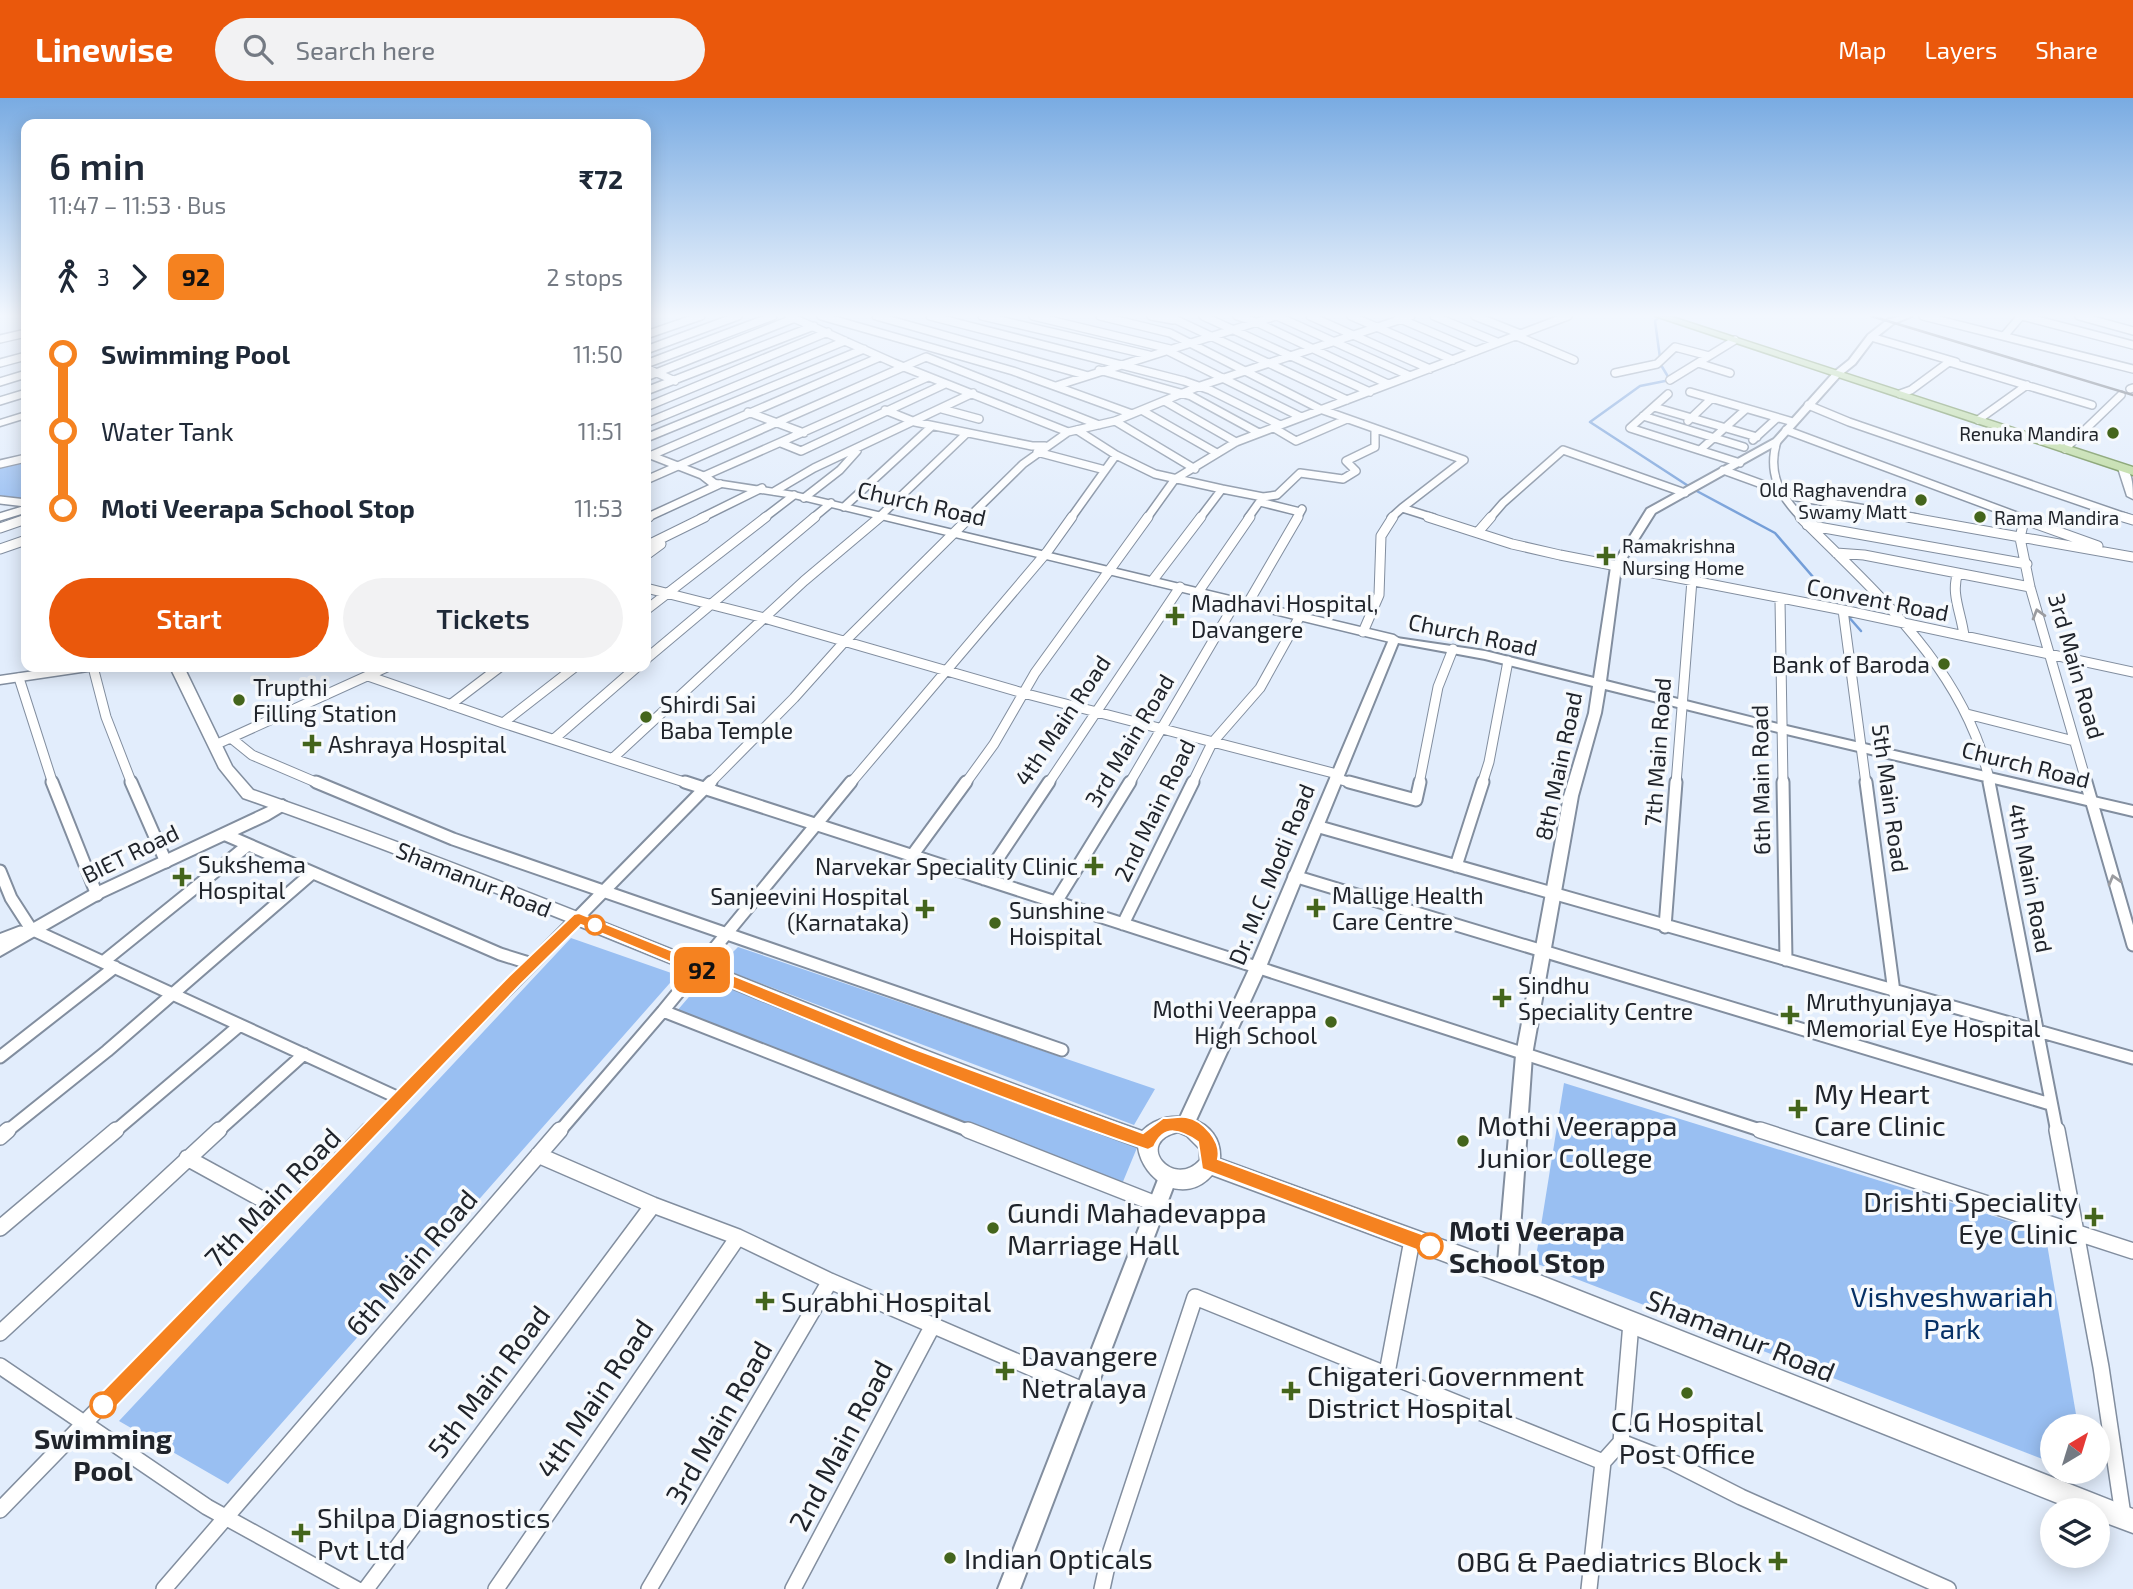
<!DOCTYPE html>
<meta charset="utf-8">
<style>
:root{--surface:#fff;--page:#f2f2f3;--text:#1f2937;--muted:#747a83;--accent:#ea580c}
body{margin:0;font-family:"Exo 2",sans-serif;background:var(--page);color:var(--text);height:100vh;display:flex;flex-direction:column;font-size:26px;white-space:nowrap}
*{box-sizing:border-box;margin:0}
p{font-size:23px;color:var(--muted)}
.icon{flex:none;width:38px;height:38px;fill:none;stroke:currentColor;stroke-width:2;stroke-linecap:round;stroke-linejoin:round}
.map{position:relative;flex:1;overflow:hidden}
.details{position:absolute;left:21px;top:21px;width:630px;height:553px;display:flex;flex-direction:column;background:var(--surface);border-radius:14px;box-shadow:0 4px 18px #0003}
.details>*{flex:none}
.badge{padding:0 14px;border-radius:10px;font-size:24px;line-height:46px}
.needle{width:46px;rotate:38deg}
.controls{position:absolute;left:2040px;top:1316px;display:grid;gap:14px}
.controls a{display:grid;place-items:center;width:70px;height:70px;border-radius:50%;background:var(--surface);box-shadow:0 4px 18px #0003;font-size:35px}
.map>.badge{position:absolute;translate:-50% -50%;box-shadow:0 0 0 4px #fff}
.legs{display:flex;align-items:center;gap:10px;height:77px;padding:0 28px;font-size:23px}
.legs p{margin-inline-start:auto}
.overview{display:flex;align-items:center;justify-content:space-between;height:119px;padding:0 28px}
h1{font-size:38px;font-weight:600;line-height:52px}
.action{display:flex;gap:14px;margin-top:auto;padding:14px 28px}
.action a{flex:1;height:80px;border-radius:42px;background:var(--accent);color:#fff;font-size:28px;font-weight:600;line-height:80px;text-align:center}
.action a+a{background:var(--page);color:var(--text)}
ul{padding:0 28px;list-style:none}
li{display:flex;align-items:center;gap:24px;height:77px;font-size:26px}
li i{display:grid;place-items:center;width:10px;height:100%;margin:0 9px;background:currentColor}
li i::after{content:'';width:18px;height:18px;margin:-9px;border:5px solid;border-radius:50%;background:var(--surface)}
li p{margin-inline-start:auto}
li:first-child i{background:linear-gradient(#0000 50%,currentColor 0)}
li:last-child i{background:linear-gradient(currentColor 50%,#0000 0)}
header{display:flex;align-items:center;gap:42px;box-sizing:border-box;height:98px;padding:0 35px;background:var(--accent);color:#fff}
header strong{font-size:33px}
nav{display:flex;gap:38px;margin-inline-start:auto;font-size:24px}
.search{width:490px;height:63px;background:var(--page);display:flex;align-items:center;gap:18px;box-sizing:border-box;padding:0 24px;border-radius:38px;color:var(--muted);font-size:26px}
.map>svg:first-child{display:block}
.green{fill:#99bff2}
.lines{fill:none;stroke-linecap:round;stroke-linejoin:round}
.stream{stroke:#749ed8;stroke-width:2.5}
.minor-far3-casing{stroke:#828e9f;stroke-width:10}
.minor-far2-casing{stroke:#828e9f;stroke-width:11}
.minor-far1-casing{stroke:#828e9f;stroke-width:15}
.minor-casing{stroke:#828e9f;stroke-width:18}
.tertiary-casing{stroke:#828e9f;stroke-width:4}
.secondary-casing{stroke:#828e9f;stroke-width:3}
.primary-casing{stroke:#668947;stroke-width:3}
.minor-far3{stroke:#fff;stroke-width:7}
.minor-far2{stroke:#fff;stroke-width:9}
.minor-far1{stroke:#fff;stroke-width:11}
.minor{stroke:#fff;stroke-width:15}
.tertiary{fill:#fff;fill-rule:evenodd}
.secondary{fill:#fff;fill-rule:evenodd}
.primary{fill:#bad99a;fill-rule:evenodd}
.rail{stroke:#5c626c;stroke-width:2.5}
.oneway{stroke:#9b9ca0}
.line-1{fill:#f58220;stroke:#fff;stroke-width:2}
.poi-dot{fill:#44651c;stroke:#f7fafd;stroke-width:2.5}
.stop-1-dot{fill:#fff;stroke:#f58220;stroke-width:3.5}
.labels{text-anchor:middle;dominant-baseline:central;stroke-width:7;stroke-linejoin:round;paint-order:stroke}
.far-poi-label{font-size:19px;fill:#20242b;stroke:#f7fafd;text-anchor:end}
.street-label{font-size:23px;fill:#20242b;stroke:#f7fafd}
.poi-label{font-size:23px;fill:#20242b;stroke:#f7fafd;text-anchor:start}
.near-poi-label{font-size:28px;fill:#20242b;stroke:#f7fafd;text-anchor:start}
.near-street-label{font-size:28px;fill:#20242b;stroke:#f7fafd}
.near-stop-label{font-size:28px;font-weight:bold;fill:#20242b;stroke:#f7fafd;text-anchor:start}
.near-park-label{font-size:28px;fill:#073166;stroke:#f7fafd}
</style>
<header>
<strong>Linewise</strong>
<div class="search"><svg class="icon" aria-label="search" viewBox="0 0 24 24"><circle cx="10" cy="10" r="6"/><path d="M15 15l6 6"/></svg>Search here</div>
<nav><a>Map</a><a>Layers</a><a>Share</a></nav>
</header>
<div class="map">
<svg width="2133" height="1491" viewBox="0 0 2133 1491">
<rect width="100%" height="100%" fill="#e2edfc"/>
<path class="green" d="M26,362V401L0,398V369Z
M571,840L677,877L228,1386L119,1323Z
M738,849L1155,991L1134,1027L718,869Z
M706,879L1139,1045L1122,1086L676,914Z
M1564,985L2045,1134L2078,1328H2053V1365L1535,1165Z"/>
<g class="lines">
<path class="stream" d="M1660,218L1655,223L1661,267L1670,282L1640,288L1590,324L1693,391L1775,435L1839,509
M1847,517L1861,533"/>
<defs>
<path id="minor-far3" d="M789,218L894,265L1068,334
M821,218L1013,273L1132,316
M876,218L1085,277
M930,218L1184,283L1210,292L1280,327
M982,218L1149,257
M1033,218L1170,251
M1100,218L1170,235L1320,311L1464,362L1402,410
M1151,218L1173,222
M1168,218L1347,302
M1203,218L1370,294
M1237,218L1256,224L1388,286
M1277,218L1410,278
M1310,218L1430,271
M1351,218L1453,262
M1434,218L1497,244
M1475,218L1518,235
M1923,218L2133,271
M2022,218L2133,247
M2079,218L2133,233
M1398,220L1476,253
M646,237L701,218
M1514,237L1574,262
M2004,238L2021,218
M1871,239L1956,264
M0,241L26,235
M646,252L738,218
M1166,252L1301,319
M0,265L26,258
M1698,265L1730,275
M646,266L773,218
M646,270L675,283
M1099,272L1191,298L1259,335
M1615,275L1657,266L1675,249L1709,258
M646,279L795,220
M1670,282L1735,242
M0,284L26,276
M1056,288L1276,218
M2130,291L2133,290
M646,293L814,228
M1690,294L1793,324
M1668,296L1630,330L1740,365
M1900,296L1911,292L1949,264L2092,307
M0,303L26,295
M1166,304L1236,344
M1808,307L1849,324L2128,420
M646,309L828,234
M1654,309L1757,339
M942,311L979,321
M885,312L915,324L1032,348H1045
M1143,313L1215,354
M748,314L804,335
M1643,318L1744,349
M1978,322L2027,287
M1115,323L1195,371
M1688,323L1711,301
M646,325L845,243
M1274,330L1296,343L1347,321
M1077,332L1116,357
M1786,332L2022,420
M646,340L864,251
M1753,342L1777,320
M1777,343C1767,375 1780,398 1802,420
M781,345L801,353L945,286
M2065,351L2121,297
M1700,352L1746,311
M1037,354L1105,372
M652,357L880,259
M0,366L26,360
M1723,372L1797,399L1917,420
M704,378L928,279
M646,382L926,259L1099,327
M1222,391L1263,399L1248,420
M775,393L814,370L973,295
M1263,399L1277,397L1300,375L1343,381L1356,373L1346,363L1375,349V331
M804,400L840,372L857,353
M0,402L26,405
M1260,404L1300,414
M844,409L932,328
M0,419L26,411
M646,420L720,386
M701,420L762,390
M764,420L794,397
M813,420L831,405
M878,420L967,335
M968,420L1023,366L1068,334L1115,323L1200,288L1411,218
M1071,420L1116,357L1155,376L1222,391L1200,420
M1147,420L1175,381L1236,344L1568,218
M1297,420L1302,411
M1391,420L1402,410L1434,420
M1490,420L1503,405L1563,352L1685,395"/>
<path id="minor-far2" d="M1428,419L1512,446L1560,457L1843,512L2133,574
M1800,419C1876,495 1968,574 1990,686
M1907,419L2133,459
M2017,419L2098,448
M2123,419L2133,422
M646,420L649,419
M2024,422L2020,440L2030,489L2087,686
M1807,427L2027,466
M0,430L26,421
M1478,434L1491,419
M646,448L705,419
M0,451L26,442
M1836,455L1864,457L2030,489
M646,457L661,446
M1958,475C1950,495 1962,517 1964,538
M1153,482L1201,419
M646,490L764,520L1023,595L1337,676
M1199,493L1250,419
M1780,502L1783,686
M1248,505L1298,419
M646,512L766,419
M1843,512L1866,686
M1363,534L1379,497L1381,438L1393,419
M646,561L815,419
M93,569L106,619L132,686
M368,578L503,625L575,569
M19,580L53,686
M450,607L500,569
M1967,616L2074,643
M503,625L690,686
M231,640L252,657L320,686
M554,641L637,569
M215,647L387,569
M613,660L804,483L880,419
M1335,680L1355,686
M709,686L794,600L845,543L970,419
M850,686L1047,454L1072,419
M965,686L994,646L1035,575L1148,419
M1048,686L1180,489
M1129,686L1237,502
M1192,686L1212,645L1260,590L1300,518
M1419,686L1438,589L1453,551
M1482,686L1489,664L1508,563
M1676,686L1692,482"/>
<path id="minor-far1" d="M52,684L97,797
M131,684L166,764
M316,684L453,741L1062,952
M685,684L1766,1034
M1349,684L1416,702L1420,684
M1783,684L1786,862
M1866,684L1894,894
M1989,684L2057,1034
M2086,684L2133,847
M1316,728L2133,960
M226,737L500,856L532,866
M911,759L966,684
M1456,768L1483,684
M0,773L11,800L31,831L401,1001
M1294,778L2050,1006
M984,781L1049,684
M1056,804L1130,684
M1123,826L1193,684
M1665,829L1676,684
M0,842L21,834
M103,864L248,747
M663,913L972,1034
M0,959L115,869
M6,1034L107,953L311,776
M114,1034L240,927
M217,1034L304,956
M367,1034L711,684
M559,1034L663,913L851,684"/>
<path id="minor" d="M968,1032L1156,1106
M1760,1032L2133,1153
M2057,1032L2101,1269L2123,1417
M0,1039L8,1032
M538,1057L653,1107L738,1139L830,1183L1085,1293
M187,1060L289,1116
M0,1130L116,1032
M1631,1225L1621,1344L1670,1363L1741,1399L1948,1491
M0,1235L219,1032
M0,1268L207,1409L356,1491
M1387,1275L1412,1142
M0,1412L369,1032
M164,1491L560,1032
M366,1491L653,1107
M496,1491L738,1139
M649,1491L830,1183
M793,1491L933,1227
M1102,1491L1109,1459L1195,1199L1603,1364L1621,1344
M1589,1491L1603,1364"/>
<path id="tertiary" d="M1901,218H1912L1893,226L1874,241L1855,266L1840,278L1780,345L1655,415L1621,469L1606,583L1782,627L2133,708V718L1782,635L1605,591L1601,615L1578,698L1532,957L1517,1176L1514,1183L1507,1185L1500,1183L1497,1176L1516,957L1564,698L1589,615L1593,588L1485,561L1398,545L1266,869L1192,1031L1186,1034L1180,1031L1177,1026L1250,869L1390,539L1485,553L1594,580L1611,469L1647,411L1774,341L1834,274L1849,262L1868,237L1887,222Z
M283,702L290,707L288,710L268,722L103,799L0,858V844L93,791Z
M1168,1071L1174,1073L1177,1079L1020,1491H998L1159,1079L1162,1073Z"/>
<path id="secondary" d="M26,314V320L0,328V322Z
M646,352L708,376L716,382L794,394L1394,537L1400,541L1394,545L794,400L709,387L700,380L646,359Z
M2123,367C2133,373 2133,390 2133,401L2127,398L2118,370Z
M62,569H95L88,573L0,586V578Z
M170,569H184L232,668L253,692C553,796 843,927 1142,1033C1170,1005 1223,1020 1220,1061L1537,1176L2133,1411V1435L2098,1422V1412H2075L1537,1198L1212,1077C1185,1108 1143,1084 1138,1049C836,940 545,806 243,700L219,670ZM1178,1034L1187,1038L1200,1051V1062C1173,1092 1133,1044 1178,1034Z"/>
<path id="primary" d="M1655,218H1669L2133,369V377Z"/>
</defs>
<use href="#minor-far3" class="minor-far3-casing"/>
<use href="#minor-far2" class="minor-far2-casing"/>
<use href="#minor-far1" class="minor-far1-casing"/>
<use href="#minor" class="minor-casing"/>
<use href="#tertiary" class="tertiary-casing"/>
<use href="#secondary" class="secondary-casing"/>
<use href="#primary" class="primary-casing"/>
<use href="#minor-far3" class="minor-far3"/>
<use href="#minor-far2" class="minor-far2"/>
<use href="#minor-far1" class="minor-far1"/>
<use href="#minor" class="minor"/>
<use href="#tertiary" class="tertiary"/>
<use href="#secondary" class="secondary"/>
<use href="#primary" class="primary"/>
<path class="rail" d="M1871,218L2133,297"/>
</g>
<defs><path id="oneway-chevron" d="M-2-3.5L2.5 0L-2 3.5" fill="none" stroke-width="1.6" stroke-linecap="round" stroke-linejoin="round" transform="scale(1.75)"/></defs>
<g class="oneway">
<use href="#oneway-chevron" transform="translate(2038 516) rotate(-106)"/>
<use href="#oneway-chevron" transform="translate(2114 782) rotate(-106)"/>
</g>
<linearGradient id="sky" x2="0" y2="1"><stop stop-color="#79abe2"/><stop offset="0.51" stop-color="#f2f7fe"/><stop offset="1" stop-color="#f2f7fe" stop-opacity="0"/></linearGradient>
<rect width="2133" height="426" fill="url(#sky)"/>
<path class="line-1" d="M579,815L912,950L1143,1035L1163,1020C1170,1020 1179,1018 1186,1019C1204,1022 1222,1044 1218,1061L1430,1139L1436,1142L1439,1148L1436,1154L1430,1157L1202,1071L1198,1044C1181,1032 1164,1026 1154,1049L1148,1052C955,986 769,905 581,827L520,887L111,1314L103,1317L96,1314L93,1307L96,1300L509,878L574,816Z"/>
<g class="poi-dot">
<circle cx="2113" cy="335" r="7"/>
<circle cx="1921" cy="402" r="7"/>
<circle cx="1980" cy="419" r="7"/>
<path d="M1602.5 447.5h7v7h7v7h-7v7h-7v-7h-7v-7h7z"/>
<path d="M1171.5 507.5h7v7h7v7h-7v7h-7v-7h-7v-7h7z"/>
<circle cx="1944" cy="566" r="7"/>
<circle cx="239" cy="602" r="7"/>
<circle cx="646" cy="619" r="7"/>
<path d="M308.5 635.5h7v7h7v7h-7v7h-7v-7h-7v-7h7z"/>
<path d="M1090.5 757.5h7v7h7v7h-7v7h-7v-7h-7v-7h7z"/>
<path d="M178.5 768.5h7v7h7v7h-7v7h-7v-7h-7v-7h7z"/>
<path d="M1312.5 799.5h7v7h7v7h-7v7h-7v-7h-7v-7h7z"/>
<path d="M921.5 800.5h7v7h7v7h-7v7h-7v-7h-7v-7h7z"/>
<circle cx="995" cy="825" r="7"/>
<path d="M1498.5 889.5h7v7h7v7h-7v7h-7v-7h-7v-7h7z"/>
<path d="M1786.5 906.5h7v7h7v7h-7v7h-7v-7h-7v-7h7z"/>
<circle cx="1331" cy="924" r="7"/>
<path d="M1794.5 1000.5h7v7h7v7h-7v7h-7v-7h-7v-7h7z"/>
<circle cx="1463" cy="1043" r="7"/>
<path d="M2090.5 1108.5h7v7h7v7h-7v7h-7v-7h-7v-7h7z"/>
<circle cx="993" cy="1130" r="7"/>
<path d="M761.5 1192.5h7v7h7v7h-7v7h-7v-7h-7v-7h7z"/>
<path d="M1001.5 1262.5h7v7h7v7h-7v7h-7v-7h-7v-7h7z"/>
<path d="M1287.5 1282.5h7v7h7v7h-7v7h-7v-7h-7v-7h7z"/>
<circle cx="1687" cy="1295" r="7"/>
<path d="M297.5 1424.5h7v7h7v7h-7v7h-7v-7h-7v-7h7z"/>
<circle cx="950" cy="1460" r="7"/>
<path d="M1774.5 1452.5h7v7h7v7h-7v7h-7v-7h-7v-7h7z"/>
</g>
<g class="stop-1-dot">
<circle cx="595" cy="827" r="9"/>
<circle cx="1430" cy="1148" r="12"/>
<circle cx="103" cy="1307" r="12"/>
</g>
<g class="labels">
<g class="far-poi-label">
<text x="2099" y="335">Renuka Mandira</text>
<text x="1907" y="391">Old Raghavendra<tspan x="1907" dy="22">Swamy Matt</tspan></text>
<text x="1994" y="419" text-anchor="start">Rama Mandira</text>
<text x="1622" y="447" text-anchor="start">Ramakrishna<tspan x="1622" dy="22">Nursing Home</tspan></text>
</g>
<g class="street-label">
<text transform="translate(922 405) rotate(13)">Church Road</text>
<text transform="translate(1878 501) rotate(11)">Convent Road</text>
<text transform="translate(1473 536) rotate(12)">Church Road</text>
<text transform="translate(2077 568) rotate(74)">3rd Main Road</text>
<text transform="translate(1062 622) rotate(-56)">4th Main Road</text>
<text transform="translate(1129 642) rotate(-59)">3rd Main Road</text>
<text transform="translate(1657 654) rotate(-86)">7th Main Road</text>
<text transform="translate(2026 666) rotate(14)">Church Road</text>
<text transform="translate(1558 668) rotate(-78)">8th Main Road</text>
<text transform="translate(1760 682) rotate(-91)">6th Main Road</text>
<text transform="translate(1891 700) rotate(82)">5th Main Road</text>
<text transform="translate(1154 712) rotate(-64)">2nd Main Road</text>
<text transform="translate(130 755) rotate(-26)">BIET Road</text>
<text transform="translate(1271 776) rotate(-68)">Dr. M.C. Modi Road</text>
<text transform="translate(2031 780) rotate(79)">4th Main Road</text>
<text transform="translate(474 781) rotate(22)">Shamanur Road</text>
</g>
<g class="poi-label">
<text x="1191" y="505">Madhavi Hospital,<tspan x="1191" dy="26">Davangere</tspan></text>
<text x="1930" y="566" text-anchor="end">Bank of Baroda</text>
<text x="253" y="589">Trupthi<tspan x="253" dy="26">Filling Station</tspan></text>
<text x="660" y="606">Shirdi Sai<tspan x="660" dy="26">Baba Temple</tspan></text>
<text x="328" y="646">Ashraya Hospital</text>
<text x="198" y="766">Sukshema<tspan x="198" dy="26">Hospital</tspan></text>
<text x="1078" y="768" text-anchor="end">Narvekar Speciality Clinic</text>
<text x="1332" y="797">Mallige Health<tspan x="1332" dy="26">Care Centre</tspan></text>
<text x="909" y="798" text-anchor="end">Sanjeevini Hospital<tspan x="909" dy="26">(Karnataka)</tspan></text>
<text x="1009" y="812">Sunshine<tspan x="1009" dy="26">Hoispital</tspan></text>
<text x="1518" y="887">Sindhu<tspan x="1518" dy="26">Speciality Centre</tspan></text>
<text x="1806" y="904">Mruthyunjaya<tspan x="1806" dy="26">Memorial Eye Hospital</tspan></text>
<text x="1317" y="911" text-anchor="end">Mothi Veerappa<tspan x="1317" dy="26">High School</tspan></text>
</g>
<g class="near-poi-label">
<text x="1814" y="995">My Heart<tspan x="1814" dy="32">Care Clinic</tspan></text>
<text x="1477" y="1027">Mothi Veerappa<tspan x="1477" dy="32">Junior College</tspan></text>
<text x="2078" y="1103" text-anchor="end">Drishti Speciality<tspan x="2078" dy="32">Eye Clinic</tspan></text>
<text x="1007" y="1114">Gundi Mahadevappa<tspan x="1007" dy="32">Marriage Hall</tspan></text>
<text x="781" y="1203">Surabhi Hospital</text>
<text x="1021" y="1257">Davangere<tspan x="1021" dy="32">Netralaya</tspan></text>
<text x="1307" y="1277">Chigateri Government<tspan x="1307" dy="32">District Hospital</tspan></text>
<text x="1687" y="1323" text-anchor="middle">C.G Hospital<tspan x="1687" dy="32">Post Office</tspan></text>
<text x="317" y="1419">Shilpa Diagnostics<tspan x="317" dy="32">Pvt Ltd</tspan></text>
<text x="964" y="1460">Indian Opticals</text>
<text x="1762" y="1463" text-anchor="end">OBG &amp; Paediatrics Block</text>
</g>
<g class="near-street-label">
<text transform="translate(272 1099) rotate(-46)">7th Main Road</text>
<text transform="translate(411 1164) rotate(-49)">6th Main Road</text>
<text transform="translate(1741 1237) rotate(22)">Shamanur Road</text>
<text transform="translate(488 1283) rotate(-53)">5th Main Road</text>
<text transform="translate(594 1300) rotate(-56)">4th Main Road</text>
<text transform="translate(718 1324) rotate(-60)">3rd Main Road</text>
<text transform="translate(840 1347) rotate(-62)">2nd Main Road</text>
</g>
<g class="near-stop-label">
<text x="1449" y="1132">Moti Veerapa<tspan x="1449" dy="32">School Stop</tspan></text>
<text x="103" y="1340" text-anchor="middle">Swimming<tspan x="103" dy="32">Pool</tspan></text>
</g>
<g class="near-park-label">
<text x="1952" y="1198">Vishveshwariah<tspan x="1952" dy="32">Park</tspan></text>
</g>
</g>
</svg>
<div class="controls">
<a><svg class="needle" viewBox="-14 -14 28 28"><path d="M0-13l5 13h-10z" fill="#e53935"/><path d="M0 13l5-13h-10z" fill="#747a83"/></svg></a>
<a><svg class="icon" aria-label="layers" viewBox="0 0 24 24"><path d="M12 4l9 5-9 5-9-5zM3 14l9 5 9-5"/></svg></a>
</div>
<b class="badge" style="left:702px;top:872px;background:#f58220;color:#111">92</b>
<section class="details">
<div class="overview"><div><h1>6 min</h1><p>11:47 – 11:53 · Bus</p></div><b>₹72</b></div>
<div class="legs"><svg class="icon" aria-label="walk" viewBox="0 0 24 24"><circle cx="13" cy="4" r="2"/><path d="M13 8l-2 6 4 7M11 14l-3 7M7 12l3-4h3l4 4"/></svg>3<svg class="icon" aria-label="forward" viewBox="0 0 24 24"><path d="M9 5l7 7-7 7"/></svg><b class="badge" style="background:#f58220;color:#111">92</b><p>2 stops</p></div>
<ul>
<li><i style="color:#f58220"></i><b>Swimming Pool</b><p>11:50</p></li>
<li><i style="color:#f58220"></i><span>Water Tank</span><p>11:51</p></li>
<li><i style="color:#f58220"></i><b>Moti Veerapa School Stop</b><p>11:53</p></li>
</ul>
<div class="action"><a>Start</a><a>Tickets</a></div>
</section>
</div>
